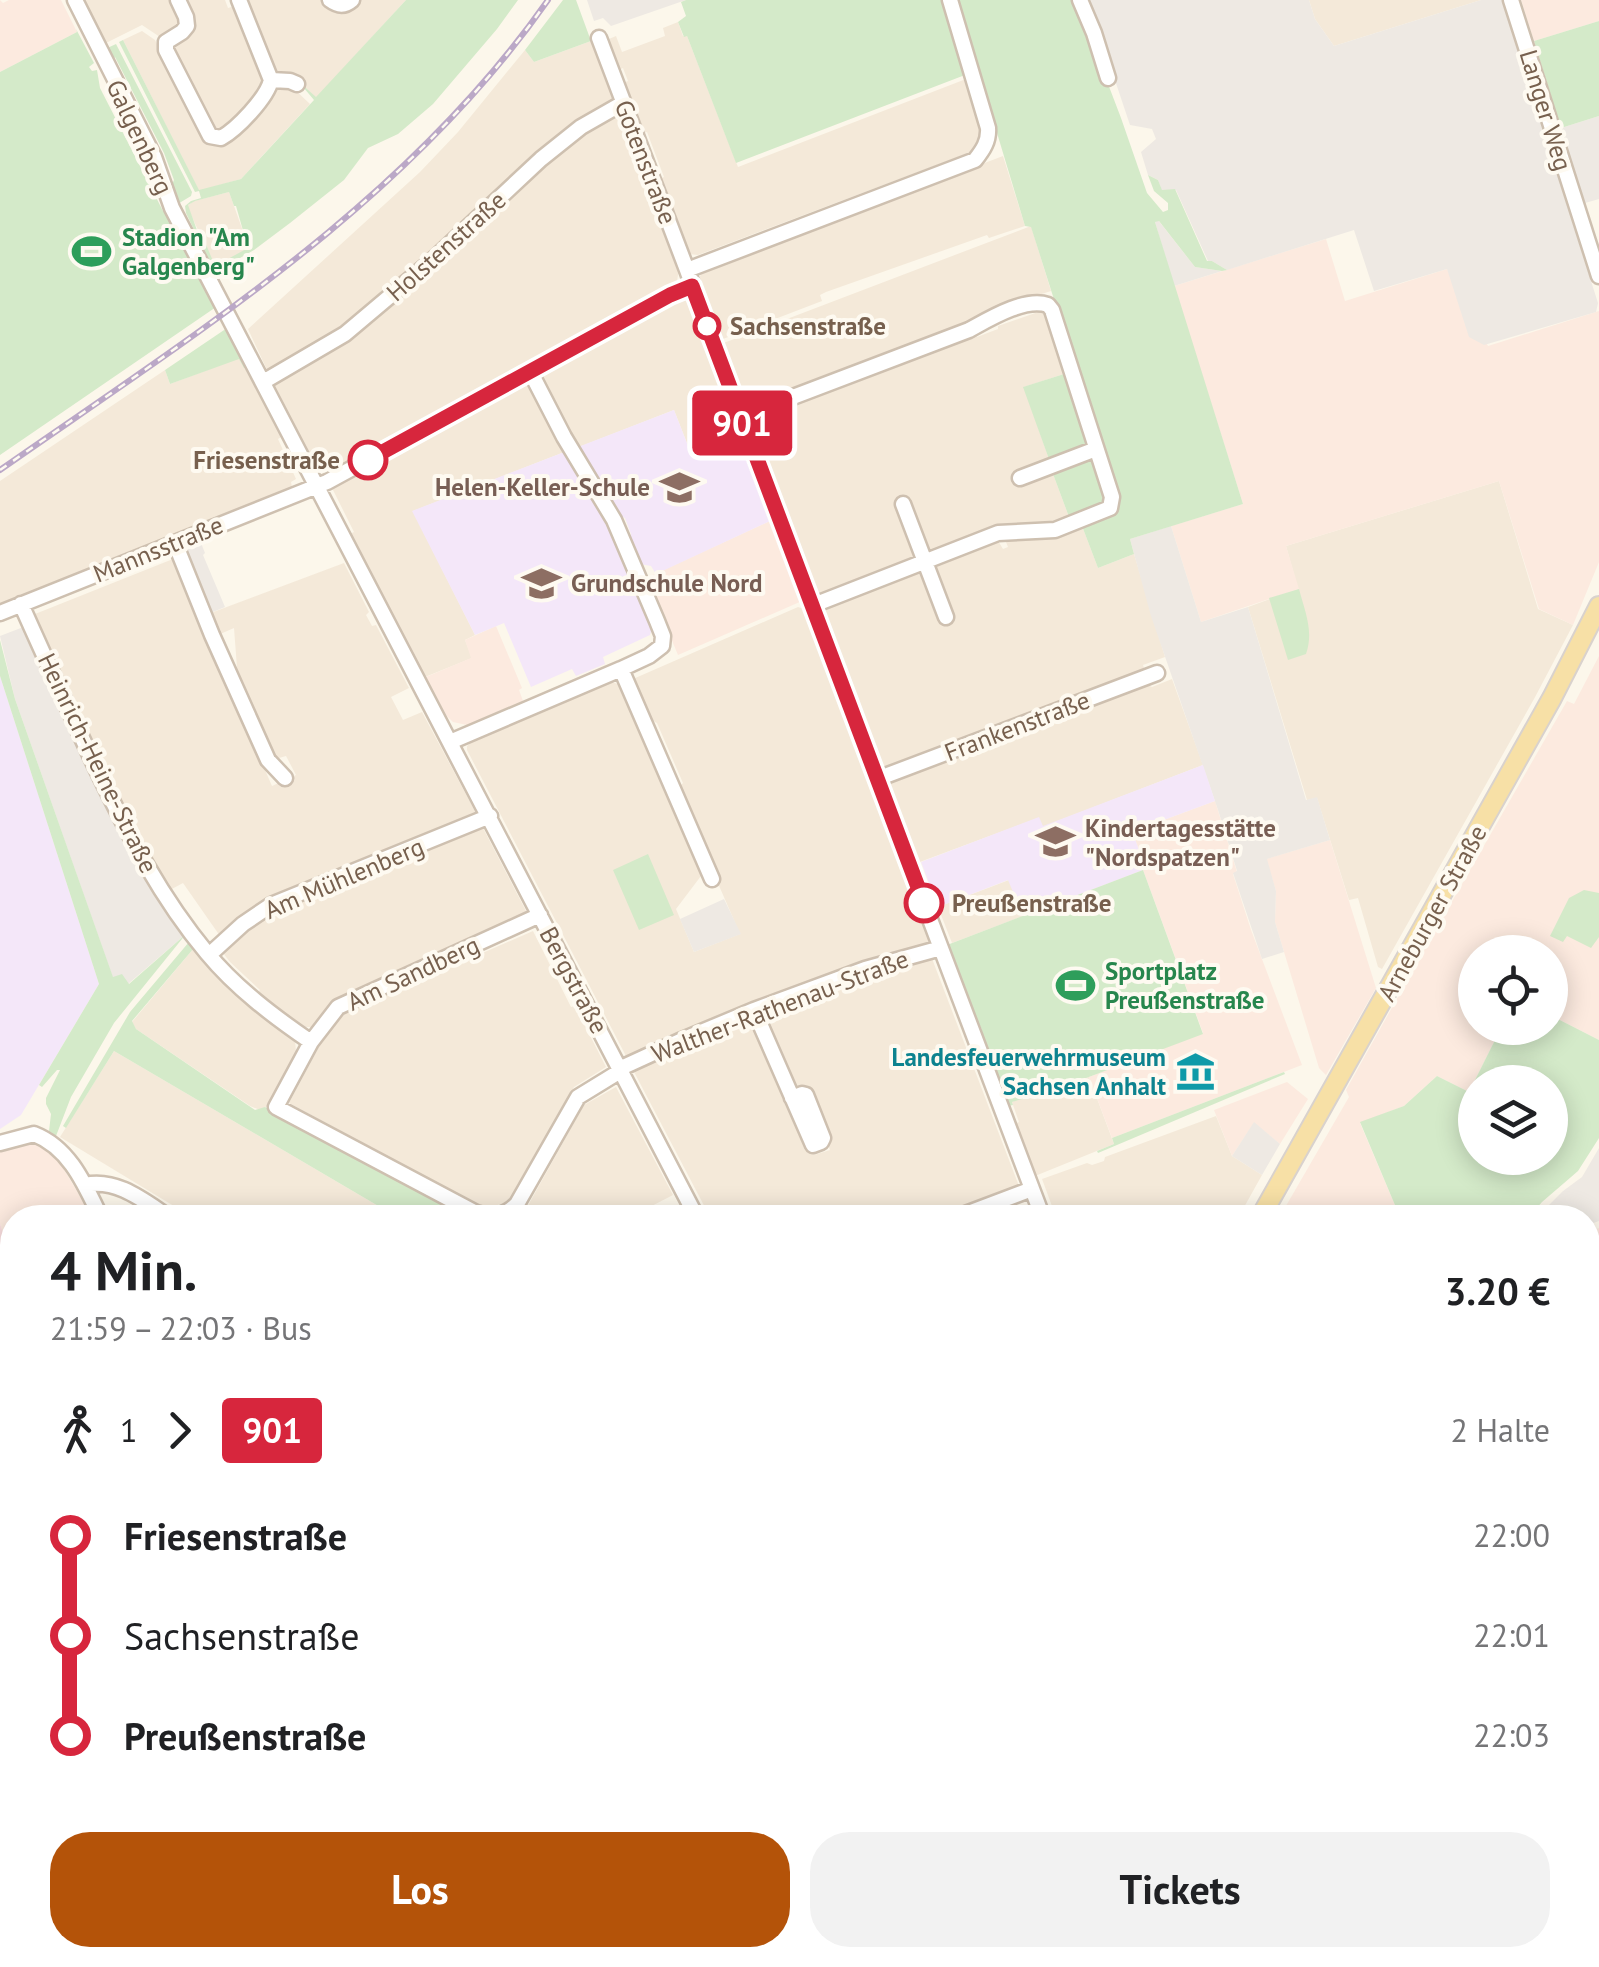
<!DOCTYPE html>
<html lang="de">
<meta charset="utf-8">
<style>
:root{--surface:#fff;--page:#f2f2f2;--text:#202124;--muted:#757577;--accent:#b45309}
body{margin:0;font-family:"PT Sans",sans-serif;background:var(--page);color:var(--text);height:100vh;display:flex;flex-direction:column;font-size:38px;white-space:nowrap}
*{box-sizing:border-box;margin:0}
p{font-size:32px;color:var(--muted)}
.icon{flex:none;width:55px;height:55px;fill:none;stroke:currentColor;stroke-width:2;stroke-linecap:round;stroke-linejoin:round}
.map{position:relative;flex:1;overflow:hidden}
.details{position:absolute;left:0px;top:1205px;width:1600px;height:762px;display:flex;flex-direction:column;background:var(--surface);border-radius:40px 40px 0 0;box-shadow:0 5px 25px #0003}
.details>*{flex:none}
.badge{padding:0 20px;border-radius:8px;font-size:35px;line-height:65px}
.tools{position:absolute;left:1458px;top:935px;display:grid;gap:20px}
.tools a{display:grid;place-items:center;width:110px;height:110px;border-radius:50%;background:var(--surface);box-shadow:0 5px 25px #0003;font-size:50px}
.map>.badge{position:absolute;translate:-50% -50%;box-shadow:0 0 0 5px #fff}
.legs{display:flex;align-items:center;gap:15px;height:110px;padding:0 50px;font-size:32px}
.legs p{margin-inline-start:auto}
.overview{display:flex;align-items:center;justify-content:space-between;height:170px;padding:0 50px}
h1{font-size:55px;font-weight:700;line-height:75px}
.primary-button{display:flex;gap:20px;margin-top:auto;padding:20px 50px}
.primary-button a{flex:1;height:115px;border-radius:40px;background:var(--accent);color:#fff;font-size:40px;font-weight:700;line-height:115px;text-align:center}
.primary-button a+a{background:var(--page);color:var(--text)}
ul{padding:0 50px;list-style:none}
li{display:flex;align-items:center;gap:35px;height:100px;font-size:38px}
li i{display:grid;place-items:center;width:15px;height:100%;margin:0 12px;background:currentColor}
li i::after{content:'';width:25px;height:25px;margin:-12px;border:8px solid;border-radius:50%;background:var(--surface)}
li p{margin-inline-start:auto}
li:first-child i{background:linear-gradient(#0000 50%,currentColor 0)}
li:last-child i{background:linear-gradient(currentColor 50%,#0000 0)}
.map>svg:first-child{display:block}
.residential{fill:#f4e9d9}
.commercial{fill:#fceadf}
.industrial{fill:#eee9e3}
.education{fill:#f4e7f9}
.medical{fill:#fadedf}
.green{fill:#d4eac9;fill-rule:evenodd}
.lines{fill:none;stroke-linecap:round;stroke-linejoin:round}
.stream{stroke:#a6ccd7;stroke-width:2.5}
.minor-casing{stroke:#cec0b0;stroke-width:19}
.major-casing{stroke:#d9d2cd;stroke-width:22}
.minor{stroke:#fff;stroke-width:14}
.major{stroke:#f7e0a6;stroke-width:18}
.rail-casing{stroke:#bba8c7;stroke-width:6}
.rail{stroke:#fefaf1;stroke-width:2.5;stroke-dasharray:8;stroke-linecap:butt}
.line-1-casing{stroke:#fff;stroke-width:22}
.line-1{stroke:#d7263d;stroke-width:15}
.stop-1-dot{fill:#fff;stroke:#d7263d;stroke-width:5}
.labels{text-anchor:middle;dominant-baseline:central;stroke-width:8;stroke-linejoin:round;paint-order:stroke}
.street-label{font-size:25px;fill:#77604e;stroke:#fefaf1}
.leisure-label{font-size:25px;font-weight:bold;fill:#27864d;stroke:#fefaf1;text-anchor:start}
.stop-label{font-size:25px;font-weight:bold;fill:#77604e;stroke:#fefaf1;text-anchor:start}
.education-label{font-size:25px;font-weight:bold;fill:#785e54;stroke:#fefaf1;text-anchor:start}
.culture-label{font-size:25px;font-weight:bold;fill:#0d838f;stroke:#fefaf1;text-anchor:end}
</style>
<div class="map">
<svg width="1599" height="1967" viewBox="0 0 1599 1967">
<rect width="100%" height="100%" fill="#fcf7eb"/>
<path class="residential" d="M82,0H172L182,23L178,28L160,37L142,25L104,44Z
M183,0H225L228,8L235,6L264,77L261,89L224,130L215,132L171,50L172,43L185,35Z
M244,0H406L316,98L298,81L277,76Z
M1309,0H1481L1334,46L1315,19Z
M678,22L683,36H687L738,167L966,79L982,131L971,152L698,255L689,254L662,185L657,180L664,177L647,132L640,134L621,84L628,81L623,68L616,71L607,45L609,39L616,36L622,52L665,36L663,28Z
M142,31L155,40L200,129L210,142L276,85L291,86L310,104L241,179L199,191L123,40Z
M591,41L614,101L336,336L268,372L248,329L420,172L458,132L525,50L534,62Z
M619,111L679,269L677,281L325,474L320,473L273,386L275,381L341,345L432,268L539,169L579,136Z
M1003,156L1025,226L989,238L987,235L826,292L820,295L822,301L723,339L700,283V276L704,270Z
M229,192L249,248L215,267L187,206L194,201Z
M1031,226L1051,291L983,313L972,318L967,324L748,408L746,406L721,344Z
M682,297L688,299L742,445L704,459L692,456L674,410L579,447L542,380L544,374Z
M1041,311L1046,317L1064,374L1024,387L1050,462L1015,476L1020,487L1053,474L1069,517L1052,524L1007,525L816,596L751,423L752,418L975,333L977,337L998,329V326Z
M239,358L277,427L281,437L278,439L296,479L291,482L292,487L0,605V481L165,370L170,384Z
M522,385L531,386L567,451L413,511L475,635L465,640L472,658L425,677L350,534L354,532L332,488Z
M1499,481L1538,609L1573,625L1534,699L1382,969L1378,967L1358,898L1349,900L1317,798L1307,800L1248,607L1298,589L1286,546Z
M1082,526L1098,568L1134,554L1165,657L1143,665L1145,671L886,770L881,767L821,607L997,539L1003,549L1008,547L1004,537Z
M173,559L272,786L296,775L286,756L279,758L271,755L238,681L234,628L218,635L208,614L344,563L369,612L366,615L372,626L376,625L409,688L391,697L403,720L422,712L476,813L472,817L286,891L266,901L220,936L183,883L170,890L143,844L109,778L35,614Z
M798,607L804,609L930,943L867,962L746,1007L676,1035L627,1058L467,750V746L472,741L610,682L619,684L623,688L704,872L676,909L694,952L740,934L677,789L683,783L657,723L646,717L642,700L633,679Z
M1172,679L1203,765L1042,827L1038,818L917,863L888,782L1143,683L1152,687Z
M483,828L526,911L506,923L337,999L311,1027H302L257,993L260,990L230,962L223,953L253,926L291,904Z
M1009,880L1031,913L952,943L938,907Z
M533,931L571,1007L575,1006L606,1067L574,1087L513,1195L504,1203L488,1208L478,1205L289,1103L326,1034L337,1019L345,1013Z
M194,948L246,1002L295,1040L296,1052L291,1060L293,1061L268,1106L260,1110L250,1106L136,1029L132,1022Z
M931,956L1019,1186L936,1217H710L632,1068L751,1017L814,1155L830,1150L807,1087L795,1091L760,1014L871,973Z
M114,1051L397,1217H192L60,1137Z
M1089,1077L1114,1144L1035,1176L1015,1124L1019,1122L1012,1102L1040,1092L1042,1095Z
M616,1087L673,1195L640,1212L647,1217L521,1218L584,1105Z
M1216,1116L1232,1156L1262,1175L1238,1218L1056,1217L1042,1179L1087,1163L1092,1165L1104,1161L1105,1157Z
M0,1490L7,1507L12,1505V1591L0,1596Z
M1599,1584V1719L1590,1685H1588V1589Z
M0,1674L12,1704V1833L0,1844Z
M131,1955H371L374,1967H116Z
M545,1955H637L640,1960L633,1967H520Z
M644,1955H797L804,1965L800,1967H651Z"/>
<path class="commercial" d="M0,0L3,3L9,0H61L77,32L0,72Z
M1521,0H1599V21L1534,41Z
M1326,239L1345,301L1447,269L1488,346L1599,311V562L1573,625L1539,609L1499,481L1286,546L1299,589L1201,622L1171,526L1243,504L1174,286Z
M770,521L802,601L678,655L646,578Z
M496,626L522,688L519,690L523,701L467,725L453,722L446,715L426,677L471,658L465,640Z
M1599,656V1040L1550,1015V952H1475V1028H1501L1469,1092L1437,1076L1404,1106L1360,1123L1400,1217L1279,1218L1349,1097L1346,1090L1423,952L1567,701L1574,704Z
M1215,801L1237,872L1233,874L1251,930L1302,1065L1112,1138L1089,1077L1203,1033L1143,870L1144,863L1133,834L1134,831Z
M1330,840L1376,988L1326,1075L1319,1068L1275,922L1276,891L1266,859Z
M1287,1082L1308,1099L1280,1144L1254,1123L1232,1156L1214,1110Z
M30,1142L39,1144L61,1164L92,1217L12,1218V1258L0,1224V1151Z
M1599,1228V1409L1588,1413V1232Z
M1599,1438V1584L1588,1588V1442Z"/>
<path class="industrial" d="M587,0H686L611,26L603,18L594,21Z
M1088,0H1309L1315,19L1334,46L1481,0H1502L1598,303L1596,312L1484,345L1469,337L1447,269L1374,291L1354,230L1227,270L1212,261H1208L1176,190L1162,191L1158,180L1148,175L1141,152L1156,139L1152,129L1130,125Z
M1599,116V199L1585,203L1561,128Z
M1158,220L1195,267L1222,271L1174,286L1155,222Z
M1171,526L1201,622L1248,607L1306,800L1317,797L1330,840L1267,859L1276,891L1275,922L1284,952L1262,959L1233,873L1237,871L1218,810L1151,616L1130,539Z
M201,543L205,553L203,555L225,607L208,614L185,556V550Z
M26,626L186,934L128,984L113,978L15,699L0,636Z
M724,899L741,934L694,952L680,919Z
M1254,1122L1280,1144L1262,1175L1232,1156Z
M1599,1148V1221L1588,1225V1218H1536L1563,1191L1582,1177Z"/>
<path class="education" d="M674,410L692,456L701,452L704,459L742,445L770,521L656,574L651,566L640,564L630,540L631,534L625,518L619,515L578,447Z
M567,451L600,506L652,628L650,635L603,657L605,664L576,676L572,669L531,687L504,623L475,635L412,511Z
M0,676L99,984L21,1115L0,1129Z
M1203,765L1215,801L1134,831L1133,834L1144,863L1143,870L1031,913L1028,908L1016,899L1008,880L938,907L921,862L1039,817L1043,826Z
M1332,1955H1425L1429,1967H1336Z"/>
<path class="medical" d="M0,1224L12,1258V1424L3,1428L0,1420Z"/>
<path class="green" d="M406,0H518L497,29L433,104L398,134L368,148L344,180L290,223L254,250L217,271L213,267L197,236L205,242L215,266L248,248L236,206H234L229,192L195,201L188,205L198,233L196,234L186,213L185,206L191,201L201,198L199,191L195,192L119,42L123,40L199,190L241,179L314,100L298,81L316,97Z
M563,0H576L591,41L534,62L525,50Z
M686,0H943L965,75L736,163L687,36L684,37L678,22L686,16L681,2Z
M957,0H1076L1121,118L1147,193L1163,212L1168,210V203L1154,191L1148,175L1158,180L1162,190L1175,189L1207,261H1212L1227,270L1222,271L1195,267L1159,221L1155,222L1243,504L1130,539L1134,554L1098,568L1082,526L1118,501L1031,227L1025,226Z
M1599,21V116L1561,128L1534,41Z
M76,29L94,63L89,67L92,71L97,70L100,88L163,211L169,212L219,305L0,455V72L77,32Z
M116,44L192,192L191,196L176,205L170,189L174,180L164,153L115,57L110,64L103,50Z
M230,326L249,366L244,368L239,359L170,384L165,370Z
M1060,350L1089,441L1081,447V451L1050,462L1023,387L1064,374L1057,351Z
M1089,459L1095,461L1107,498L1106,504L1069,517L1053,474L1054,470Z
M1299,589C1305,612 1314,631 1306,654L1288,660L1269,598Z
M0,640L15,699L113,977L122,974L129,984L186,934L114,1023L71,1097L56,1136L49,1131L51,1114L46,1104V1098L60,1070H57L42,1087L39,1085L99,984L0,676Z
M648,854L674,915L639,930L613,870Z
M1143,870L1203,1034L1057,1089L1012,1102L1013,1105L1008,1106L980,1032L982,1030L980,1026L978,1027L947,945Z
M1584,890L1599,893V937L1591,948L1567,936L1563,942L1550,936L1569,898Z
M189,942L194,948L132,1021L136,1029L255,1110L265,1107L470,1217H397L114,1051L66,1128L63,1126L130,1012Z
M1550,1015L1599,1040V1138L1578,1171L1542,1202L1529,1217H1477L1475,1214L1466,1217H1400L1360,1122L1404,1106L1437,1076L1469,1092L1501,1028H1550ZM1475,1082H1550V1158H1475Z
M1284,1072L1285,1074L1098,1153L1097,1151L1114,1144L1112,1138Z
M12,1849V1955H130L116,1967H0V1861Z
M1599,1899V1967H1511L1527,1955H1588V1908Z
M1060,1955H1167L1171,1967H1067Z"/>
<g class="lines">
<path class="stream" d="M1588,1892L1599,1882"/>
<defs>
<path id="minor" d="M75,0L154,157L172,208L697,1218
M178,0L186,17L187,26L182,32L166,42V50L210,136L221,138C237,129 267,98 271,80
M239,0L271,80L290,81L297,84
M330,0C338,6 344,7 352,0
M1080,0L1094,33L1108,78
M1511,0L1599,276
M599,38L687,270L740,417L1043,1218
M687,270L975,160C983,150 989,141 988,128L950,0
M530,371L564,437L614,520L657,621L663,636L662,646L649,656L621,669L712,879
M263,382L345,334L434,259L541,159L581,127L623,103
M740,417L969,330C989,319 1025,297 1048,305L1052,310L1112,497L1110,508L1055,530L998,533L811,606
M1020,478L1096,449
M903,504L946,617
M175,543L212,635L268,760L285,778
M21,604C46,660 71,715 97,770C128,834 161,898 207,953C236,988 273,1016 311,1042
M0,613L327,482L670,295L692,285
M450,742L621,669
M877,779L1157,673
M540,915L338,1007L311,1042L276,1107L476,1213C492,1219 505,1216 517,1204L578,1097L622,1070
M209,955L243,924L271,905L490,816
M754,1010L813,1145L821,1142L823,1138L806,1095L802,1094L792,1098
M621,1068L682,1040L754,1010L865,969L941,948
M0,1143L34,1134C70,1148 85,1185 101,1218
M85,1185C117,1178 144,1201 170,1218
M955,1218L1032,1189
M0,1420L6,1417
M1588,1427L1599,1422
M0,1608L12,1603
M0,1644L12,1675
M0,1853L12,1842
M469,1955L476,1967
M902,1955L909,1967
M1051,1955L1059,1967
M646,1967L647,1966
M998,1967L1026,1955
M1484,1967L1493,1955"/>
<path id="major" d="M1260,1218L1552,698L1599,606
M1181,1955L1186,1967
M495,1967L517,1955"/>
</defs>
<use href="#minor" class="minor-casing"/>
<use href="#major" class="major-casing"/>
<use href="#minor" class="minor"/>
<use href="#major" class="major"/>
<defs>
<path id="rail" d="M0,470C198,332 407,202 548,0"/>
</defs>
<use href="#rail" class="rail-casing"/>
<use href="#rail" class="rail"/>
</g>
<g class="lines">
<defs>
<path id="line-1" d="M368,460L670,295L692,286L924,903"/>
</defs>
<use href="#line-1" class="line-1-casing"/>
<use href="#line-1" class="line-1"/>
</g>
<defs>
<symbol id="stadium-bare" viewBox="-9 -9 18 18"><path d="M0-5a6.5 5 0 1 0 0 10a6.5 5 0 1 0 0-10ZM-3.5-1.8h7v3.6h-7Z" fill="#2e9e5b" stroke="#fefaf1" stroke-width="2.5" paint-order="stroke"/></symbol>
<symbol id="school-bare" viewBox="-9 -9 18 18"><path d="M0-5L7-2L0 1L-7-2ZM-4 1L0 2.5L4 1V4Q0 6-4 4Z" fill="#8d6e63" stroke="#fefaf1" stroke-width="2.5" paint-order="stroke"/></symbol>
<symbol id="museum-bare" viewBox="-9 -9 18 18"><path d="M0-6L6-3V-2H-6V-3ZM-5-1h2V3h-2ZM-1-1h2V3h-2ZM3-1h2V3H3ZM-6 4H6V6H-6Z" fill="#0f9aa8" stroke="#fefaf1" stroke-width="2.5" paint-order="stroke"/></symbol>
</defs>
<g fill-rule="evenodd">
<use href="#stadium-bare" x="64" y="224" width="55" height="55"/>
<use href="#school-bare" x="652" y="460" width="55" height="55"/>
<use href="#school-bare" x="514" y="556" width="55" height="55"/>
<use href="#school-bare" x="1028" y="814" width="55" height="55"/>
<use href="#stadium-bare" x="1048" y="958" width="55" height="55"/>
<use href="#museum-bare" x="1168" y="1044" width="55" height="55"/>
</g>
<g class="stop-1-dot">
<circle cx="707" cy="326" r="12"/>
<circle cx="368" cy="460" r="18"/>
<circle cx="924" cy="903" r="18"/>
</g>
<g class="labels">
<g class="street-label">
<text transform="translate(1546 110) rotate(73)">Langer Weg</text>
<text transform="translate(140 137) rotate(65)">Galgenberg</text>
<text transform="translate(646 162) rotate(69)">Gotenstraße</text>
<text transform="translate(446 246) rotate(-42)">Holstenstraße</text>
<text transform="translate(158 549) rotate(-22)">Mannsstraße</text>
<text transform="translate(1017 726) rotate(-21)">Frankenstraße</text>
<text transform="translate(98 763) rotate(64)">Heinrich-Heine-Straße</text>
<text transform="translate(344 878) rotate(-23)">Am Mühlenberg</text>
<text transform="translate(1432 913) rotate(-61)">Arneburger Straße</text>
<text transform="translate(413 973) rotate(-25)">Am Sandberg</text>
<text transform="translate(574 980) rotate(62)">Bergstraße</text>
<text transform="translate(780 1006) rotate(-21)">Walther-Rathenau-Straße</text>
</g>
<g class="leisure-label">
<text x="122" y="237">Stadion "Am<tspan x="122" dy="29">Galgenberg"</tspan></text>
<text x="1105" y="971">Sportplatz<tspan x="1105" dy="29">Preußenstraße</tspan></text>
</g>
<g class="stop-label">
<text x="730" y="326">Sachsenstraße</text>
<text x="340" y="460" text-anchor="end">Friesenstraße</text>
<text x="952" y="903">Preußenstraße</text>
</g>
<g class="education-label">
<text x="650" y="487" text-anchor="end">Helen-Keller-Schule</text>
<text x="571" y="583">Grundschule Nord</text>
<text x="1085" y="828">Kindertagesstätte<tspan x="1085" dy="29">"Nordspatzen"</tspan></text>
</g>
<g class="culture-label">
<text x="1166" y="1057">Landesfeuerwehrmuseum<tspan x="1166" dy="29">Sachsen Anhalt</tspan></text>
</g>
</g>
</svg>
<div class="tools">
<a><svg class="icon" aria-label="locate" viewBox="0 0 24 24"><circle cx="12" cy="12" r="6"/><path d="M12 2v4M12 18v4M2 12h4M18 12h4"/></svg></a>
<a><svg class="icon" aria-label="layers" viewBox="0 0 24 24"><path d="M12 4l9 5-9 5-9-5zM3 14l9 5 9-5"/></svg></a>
</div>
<b class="badge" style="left:742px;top:423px;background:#d7263d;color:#fff">901</b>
<section class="details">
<div class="overview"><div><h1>4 Min.</h1><p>21:59 – 22:03 · Bus</p></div><b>3.20 €</b></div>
<div class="legs"><svg class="icon" aria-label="walk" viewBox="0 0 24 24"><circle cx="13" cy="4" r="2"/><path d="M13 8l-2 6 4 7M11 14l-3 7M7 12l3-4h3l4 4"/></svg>1<svg class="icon" aria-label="forward" viewBox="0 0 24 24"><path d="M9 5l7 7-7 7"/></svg><b class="badge" style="background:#d7263d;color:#fff">901</b><p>2 Halte</p></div>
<ul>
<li><i style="color:#d7263d"></i><b>Friesenstraße</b><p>22:00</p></li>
<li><i style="color:#d7263d"></i><span>Sachsenstraße</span><p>22:01</p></li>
<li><i style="color:#d7263d"></i><b>Preußenstraße</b><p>22:03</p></li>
</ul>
<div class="primary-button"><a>Los</a><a>Tickets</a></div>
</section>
</div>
